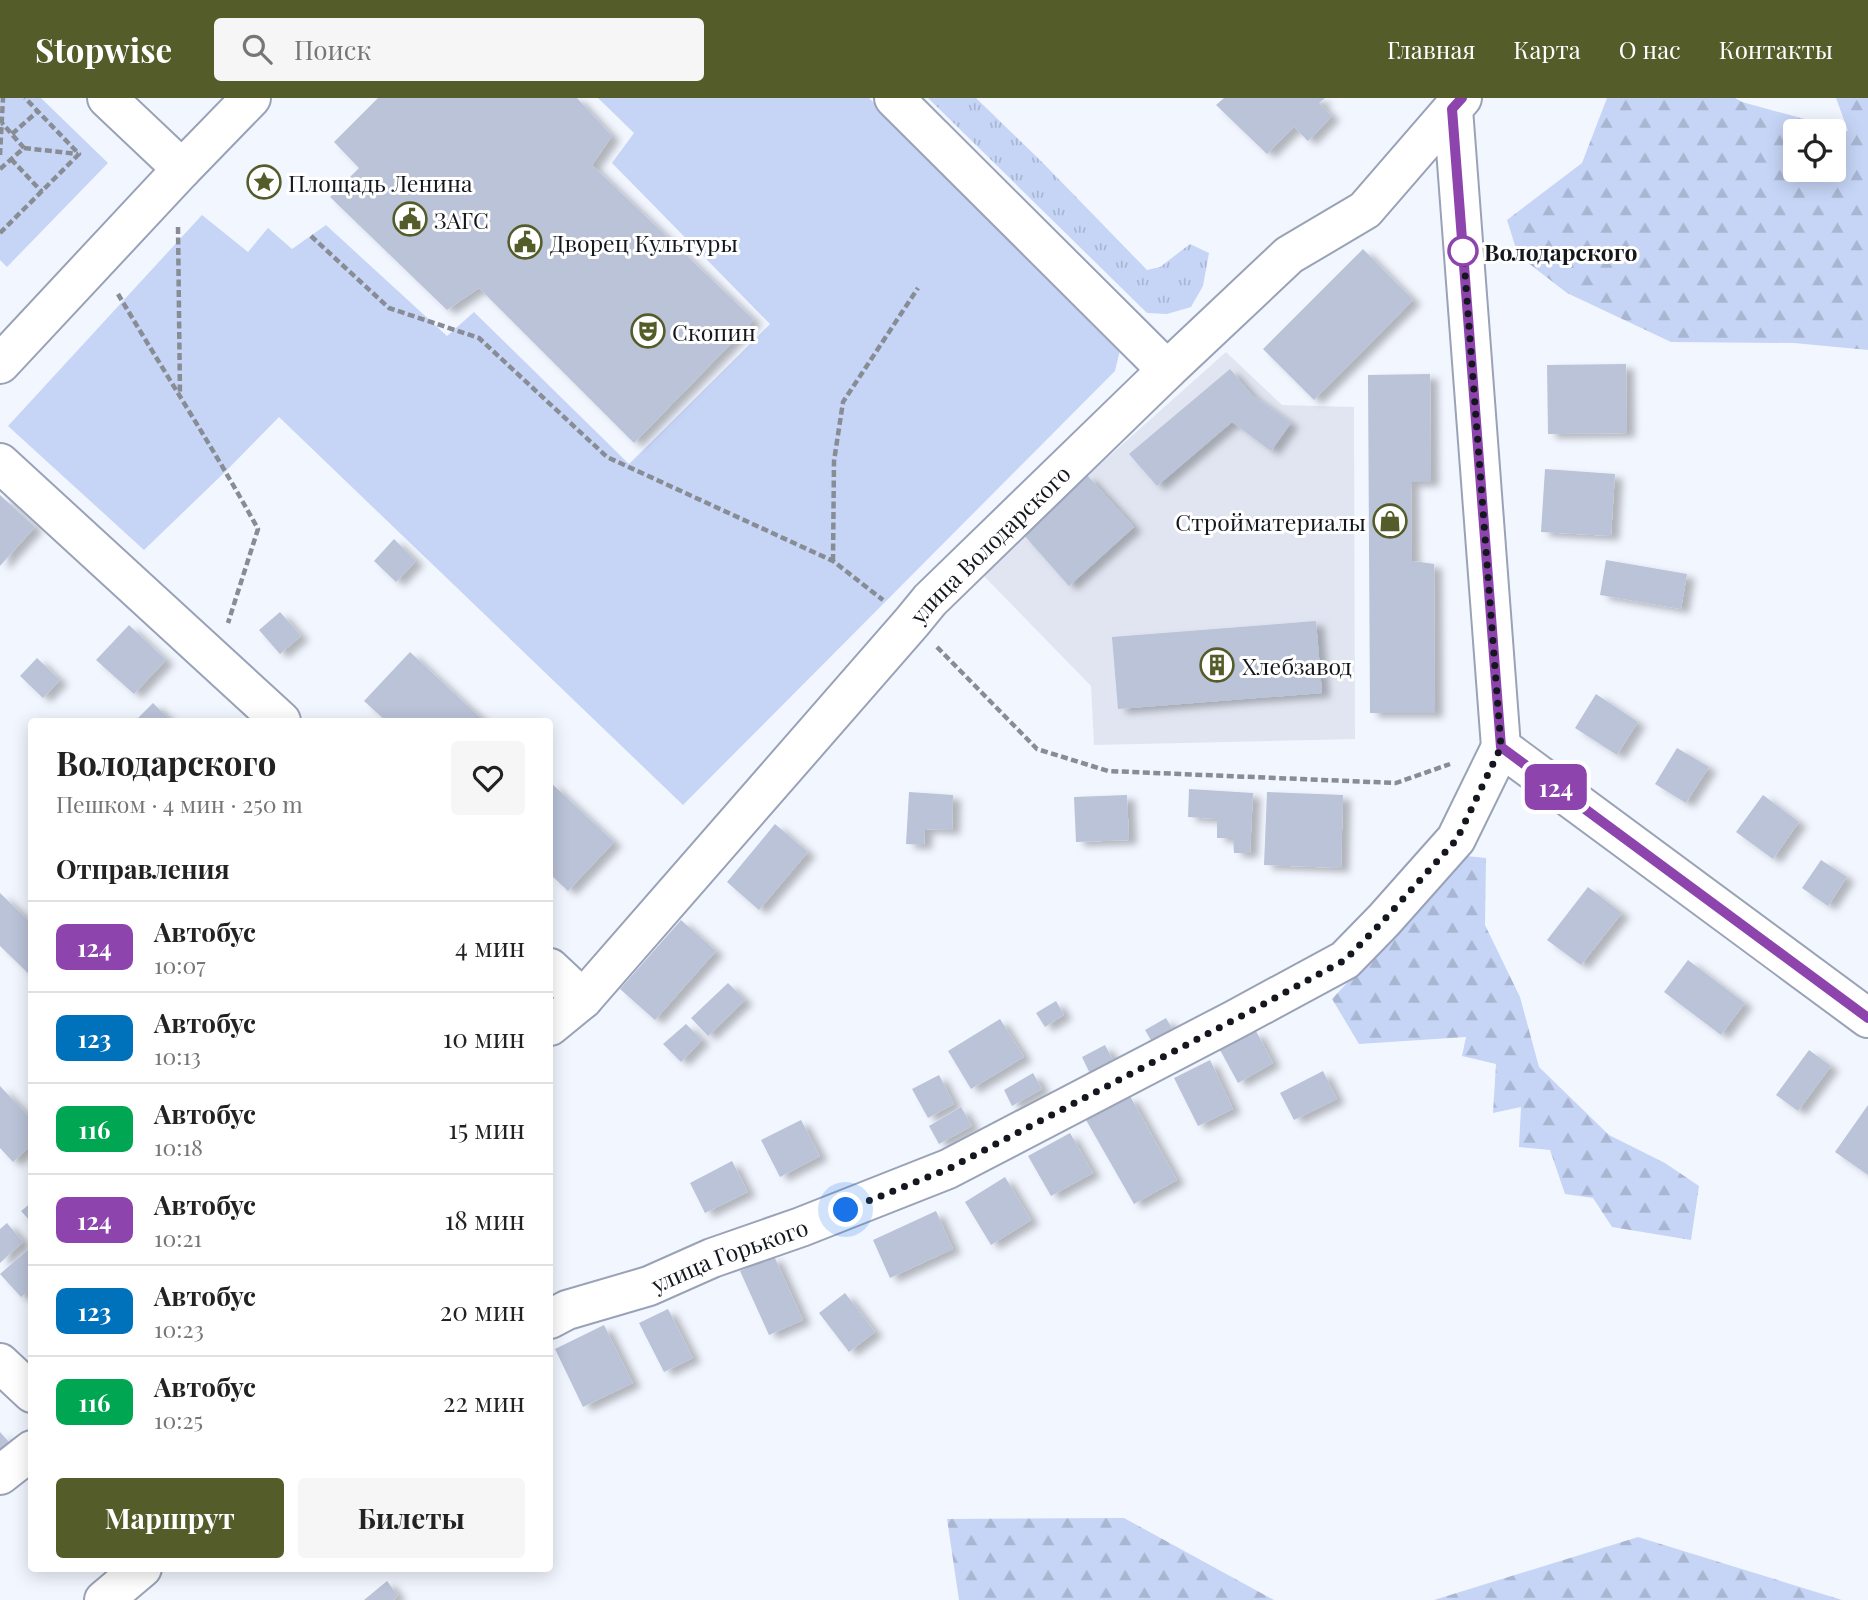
<!DOCTYPE html>
<html lang="ru">
<meta charset="utf-8">
<style>
:root{--surface:#fff;--page:#f6f6f6;--text:#222;--muted:#767676;--line:#e0e0e0;--accent:#545c2a}
body{margin:0;font-family:"Playfair Display",serif;background:var(--page);color:var(--text);height:100vh;display:flex;flex-direction:column;font-size:26px;white-space:nowrap}
*{box-sizing:border-box;margin:0}
p{font-size:23px;color:var(--muted)}
.icon{flex:none;width:38px;height:38px;fill:none;stroke:currentColor;stroke-width:2;stroke-linecap:round;stroke-linejoin:round}
.map{position:relative;flex:1;overflow:hidden}
.panel{position:absolute;left:28px;top:620px;width:525px;height:854px;display:flex;flex-direction:column;background:var(--surface);border-radius:7px;box-shadow:0 4px 18px #0003}
.panel>*{flex:none}
.badge{padding:0 14px;border-radius:10px;font-size:24px;line-height:46px}
.fabs{position:absolute;left:1783px;top:21px;display:grid;gap:14px}
.fabs a{display:grid;place-items:center;width:63px;height:63px;border-radius:7px;background:var(--surface);box-shadow:0 4px 18px #0003;font-size:35px}
.you{position:absolute;width:35px;height:35px;margin:-18px;border:5px solid #fff;border-radius:50%;background:#1a73e8;box-shadow:0 0 0 10px #1a73e833}
.map>.badge{position:absolute;translate:-50% -50%;box-shadow:0 0 0 4px #fff}
h2{padding:0 28px;font-size:26px;line-height:63px}
.round{display:grid;place-items:center;flex:none;width:74px;height:74px;border-radius:7px;background:var(--page)}
.overview{display:flex;align-items:center;justify-content:space-between;height:119px;padding:0 28px}
h1{font-size:33px;font-weight:700;line-height:52px}
.cta{display:flex;gap:14px;margin-top:auto;padding:14px 28px}
.cta a{flex:1;height:80px;border-radius:7px;background:var(--accent);color:#fff;font-size:28px;font-weight:700;line-height:80px;text-align:center}
.cta a+a{background:var(--page);color:var(--text)}
ul{padding:0;list-style:none}
li{display:flex;align-items:center;gap:21px;height:91px;padding:0 28px;border-top:2px solid var(--line)}
li div{flex:1}
li b{display:block;font-size:26px}
li em{font-style:normal}
li .badge{min-width:77px;font-weight:700;text-align:center}
header{display:flex;align-items:center;gap:42px;box-sizing:border-box;height:98px;padding:0 35px;background:var(--accent);color:#fff}
header strong{font-size:33px}
nav{display:flex;gap:38px;margin-inline-start:auto;font-size:24px}
.search{width:490px;height:63px;background:var(--page);display:flex;align-items:center;gap:18px;box-sizing:border-box;padding:0 24px;border-radius:7px;color:var(--muted);font-size:26px}
.map>svg:first-child{display:block}
.built{fill:#e0e5f1}
.grass{fill:url(#grass-tufts)}
.forest{fill:url(#forest-firs);fill-rule:evenodd}
.park{fill:#c6d5f6}
.building{fill:#bac3d8;filter:url(#shadow)}
.lines{fill:none;stroke-linecap:round;stroke-linejoin:round}
.minor-casing{stroke:#99a2b7;stroke-width:42}
.tertiary-casing{stroke:#99a2b7;stroke-width:42}
.path{stroke:#888c94;stroke-width:4.5;stroke-dasharray:7 3.5;stroke-linecap:butt}
.minor{stroke:#fff;stroke-width:38}
.tertiary{stroke:#fff;stroke-width:38}
.line-casing{stroke:#fff;stroke-width:16}
.line{stroke:#8e44ad;stroke-width:10}
.walk{stroke:#14171e;stroke-width:7;stroke-dasharray:0 12.6}
.stop-dot{fill:#fff;stroke:#8e44ad;stroke-width:3.5}
.labels{text-anchor:middle;dominant-baseline:central;stroke-width:6;stroke-linejoin:round;paint-order:stroke}
.poi-label{font-size:23px;fill:#14171e;stroke:#fff;text-anchor:start}
.stop-label{font-size:23px;font-weight:bold;fill:#14171e;stroke:#fff;text-anchor:start}
.street-label{font-size:23px;fill:#14171e;stroke:#fff}
</style>
<header>
<strong>Stopwise</strong>
<div class="search"><svg class="icon" aria-label="search" viewBox="0 0 24 24"><circle cx="10" cy="10" r="6"/><path d="M15 15l6 6"/></svg>Поиск</div>
<nav><a>Главная</a><a>Карта</a><a>О нас</a><a>Контакты</a></nav>
</header>
<div class="map">
<svg width="1868" height="1502" viewBox="0 0 1868 1502">
<defs>
<pattern id="grass-tufts" width="24" height="20" patternUnits="userSpaceOnUse" patternTransform="scale(1.75)"><rect width="24" height="20" fill="#c6d5f6"/><path d="M3 7l-1-3M5 7V3M7 7l1-3M15 17l-1-3M17 17v-4M19 17l1-3" fill="none" stroke="#a9b6d2"/></pattern>
<pattern id="forest-firs" width="22" height="20" patternUnits="userSpaceOnUse" patternTransform="scale(1.75)"><rect width="22" height="20" fill="#c6d5f6"/><path d="M5 1l3.5 6h-7zM16 11l3.5 6h-7z" fill="#a9b6d2"/></pattern>
<filter id="shadow"><feDropShadow dx="8" dy="4.5" stdDeviation="3.5" flood-color="#0004"/></filter>
</defs>
<rect width="100%" height="100%" fill="#f2f6ff"/>
<path class="built" d="M1226,254L1282,307L1354,309L1355,641L1094,647L1091,588L978,472L1023,435Z"/>
<path class="grass" d="M928,0H976L1044,66L1147,172L1160,169L1190,146L1209,155L1203,188L1191,209L1167,216L1147,215Z"/>
<path class="forest" d="M1607,0H1735L1742,4L1848,33L1836,0H1868V252L1794,245L1671,244L1567,195L1518,157L1507,122L1582,65ZM1834,33V72H1796V33Z
M1466,758L1486,760L1485,827L1520,899L1539,969L1609,1037L1665,1065L1699,1088L1691,1142L1612,1129L1593,1100L1565,1096L1550,1052L1519,1049L1521,1009L1493,1015L1496,966L1462,958L1466,939L1359,946L1332,901Z
M1124,1420L1274,1502H959L947,1421Z
M1638,1439L1842,1502H1434Z"/>
<path class="park" d="M0,0H41L108,65L7,169L0,162Z
M598,0H869L1121,248L1115,273L683,707L279,319L226,373L144,452L8,328L202,117L248,154L268,130L292,151L326,127L447,238L474,214L629,366L770,226L612,65L634,35Z"/>
<path class="building" d="M378,0H577L612,38L592,67L754,222L634,345L479,190L447,212L330,99L359,70L334,44Z
M1224,0H1325L1319,5L1332,18L1308,43L1294,29L1267,56L1216,7Z
M1363,151L1413,202L1314,302L1263,251Z
M1626,266L1627,335L1548,336L1547,267Z
M1230,271L1252,297L1291,325L1271,353L1232,324L1157,388L1129,356Z
M1430,276L1431,384H1411L1412,463L1434,466L1435,615H1370L1368,277Z
M1545,371L1615,376L1611,438L1541,434Z
M1087,377L1134,429L1069,488L1023,436Z
M0,397L35,429L0,468Z
M394,441L416,463L396,484L374,463Z
M1606,462L1687,476L1681,511L1600,497Z
M280,514L301,538L280,556L259,532Z
M1316,523L1322,595L1118,611L1112,539Z
M129,527L166,562L134,596L96,562Z
M410,554L484,623H386L364,603Z
M37,560L60,582L43,600L20,578Z
M1596,596L1638,624L1617,657L1575,630Z
M153,605L171,623H135Z
M1677,650L1709,669L1686,705L1655,686Z
M550,684L614,744L568,793L550,776Z
M1189,691L1253,695L1250,755H1234L1233,740H1217V721L1188,719Z
M909,694L953,697L952,732L925,731L924,747L906,746Z
M1267,694L1343,697L1341,770L1264,767Z
M1127,697L1129,742L1076,744L1074,699Z
M1763,697L1799,724L1773,761L1736,734Z
M775,726L808,754L759,812L727,784Z
M1821,762L1847,779L1828,808L1802,790Z
M1588,789L1622,815L1581,867L1547,842Z
M0,795L32,826V879L0,848Z
M681,822L716,853L655,922L620,891Z
M1688,862L1745,905L1721,937L1664,894Z
M728,885L745,902L708,938L691,920Z
M1056,903L1064,917L1045,929L1036,915Z
M1166,920L1176,937L1155,949L1145,932Z
M1000,921L1024,959L971,991L948,953Z
M686,926L702,942L681,964L663,946Z
M1256,933L1273,965L1238,985L1220,952Z
M1105,947L1117,970L1093,982L1082,959Z
M1809,952L1831,968L1798,1013L1776,997Z
M1210,962L1233,1011L1198,1028L1174,980Z
M1323,973L1337,1001L1294,1022L1280,995Z
M1033,975L1042,991L1012,1008L1004,992Z
M939,977L954,1006L928,1020L912,991Z
M0,988L32,1022V1046L13,1064L0,1050Z
M1130,998L1177,1082L1134,1106L1086,1022Z
M1868,1007V1077L1835,1054Z
M961,1009L972,1028L939,1046L929,1028Z
M801,1022L820,1058L780,1079L761,1042Z
M1070,1035L1093,1075L1051,1098L1028,1058Z
M732,1063L748,1094L705,1115L690,1085Z
M1005,1079L1031,1122L991,1147L965,1104Z
M32,1104V1125L21,1113Z
M936,1113L953,1151L890,1180L873,1142Z
M7,1125L23,1144L0,1165V1131Z
M32,1148V1190L21,1199L0,1176Z
M774,1158L803,1222L769,1237L740,1173Z
M845,1195L875,1234L849,1254L819,1215Z
M668,1211L693,1260L664,1274L639,1225Z
M604,1227L633,1285L583,1309L555,1251Z
M0,1334L9,1344L0,1352Z
M387,1483L398,1498L393,1502H364Z"/>
<g class="lines">
<defs>
<g id="minor">
<path d="M0,266L182,71"/>
<path d="M0,365L281,623"/>
<path d="M550,870L583,901"/>
<path id="s1" d="M550,928L583,901L912,524L930,502L1167,272"/>
<path id="s2" d="M550,1221L567,1212L649,1188L712,1160L801,1129L948,1071L1234,922L1345,862L1384,822L1456,741L1501,649"/>
<path d="M0,1265L32,1295"/>
<path d="M0,1377L32,1352"/>
<path d="M104,1502L142,1470"/>
</g>
<path id="tertiary" d="M107,0L182,71L251,0
M894,0L1167,272L1289,157L1365,112L1462,0
M1453,11L1501,649L1868,920"/>
</defs>
<use href="#minor" class="minor-casing"/>
<use href="#tertiary" class="tertiary-casing"/>
<path class="path" d="M12,36L38,13
M24,50L78,56
M0,57L3,0
M11,61L42,94
M0,71L24,50L2,25
M178,129L180,299
M0,135L79,56L25,0
M311,138L389,210L479,240L607,359L833,463L883,502
M118,196C164,274 214,351 258,431L228,525
M833,463L834,363L843,304L918,190
M937,549L1037,651L1108,673L1396,685L1450,666"/>
<use href="#minor" class="minor"/>
<use href="#tertiary" class="tertiary"/>
</g>
<g class="lines">
<defs>
<path id="line" d="M1462,0L1452,11L1501,649L1868,920"/>
</defs>
<use href="#line" class="line-casing"/>
<use href="#line" class="line"/>
<path class="walk" d="M846,1112L948,1071L1234,922L1345,862L1384,822L1457,741L1501,649L1463,149V153"/>
</g>
<defs>
<symbol id="sight-ring" viewBox="-11 -11 22 22"><circle r="9.5" fill="#fff" stroke="#545c2a" stroke-width="1.5"/><path d="M0-6L1.8-2.2L6-1.7L2.9 1.2L3.7 5.4L0 3.3L-3.7 5.4L-2.9 1.2L-6-1.7L-1.8-2.2Z" fill="#545c2a"/></symbol>
<symbol id="civic-ring" viewBox="-11 -11 22 22"><circle r="9.5" fill="#fff" stroke="#545c2a" stroke-width="1.5"/><path d="M-.6-6.5H3V-4.5H.6V-3L4-1V1h2V6H-6V1h2V-1L-.6-3ZM-1.2 2.5V6h2.4V2.5Z" fill="#545c2a"/></symbol>
<symbol id="theatre-ring" viewBox="-11 -11 22 22"><circle r="9.5" fill="#fff" stroke="#545c2a" stroke-width="1.5"/><path d="M-5-5.5Q0-4 5-5.5V0Q5 5 0 6Q-5 5-5 0ZM-3.3-2.5H-1v1.5H-3.3ZM1-2.5H3.3v1.5H1ZM-2.8 1Q0 5.5 2.8 1Z" fill="#545c2a"/></symbol>
<symbol id="shop-ring" viewBox="-11 -11 22 22"><circle r="9.5" fill="#fff" stroke="#545c2a" stroke-width="1.5"/><path d="M-5-2.5h2.3a2.7 3.5 0 0 1 5.4 0H5L5.5 6h-11ZM-1.5-2.5h3a1.5 2.3 0 0 0-3 0Z" fill="#545c2a"/></symbol>
<symbol id="building-ring" viewBox="-11 -11 22 22"><circle r="9.5" fill="#fff" stroke="#545c2a" stroke-width="1.5"/><path d="M-4-6H4V6H1V3H-1V6H-4ZM-2.5-4.3h1.7v1.8h-1.7ZM.8-4.3h1.7v1.8H.8ZM-2.5-1h1.7V.8h-1.7ZM.8-1h1.7V.8H.8Z" fill="#545c2a"/></symbol>
</defs>
<g fill-rule="evenodd">
<use href="#sight-ring" x="245" y="65" width="38" height="38"/>
<use href="#civic-ring" x="391" y="102" width="38" height="38"/>
<use href="#civic-ring" x="506" y="125" width="38" height="38"/>
<use href="#theatre-ring" x="629" y="214" width="38" height="38"/>
<use href="#shop-ring" x="1371" y="404" width="38" height="38"/>
<use href="#building-ring" x="1198" y="548" width="38" height="38"/>
</g>
<circle class="stop-dot" cx="1463" cy="153" r="14"/>
<g class="labels">
<g class="poi-label">
<text x="288" y="84">Площадь Ленина</text>
<text x="434" y="121">ЗАГС</text>
<text x="550" y="144">Дворец Культуры</text>
<text x="672" y="233">Скопин</text>
<text x="1366" y="423" text-anchor="end">Стройматериалы</text>
<text x="1242" y="567">Хлебзавод</text>
</g>
<g class="stop-label">
<text x="1484" y="153">Володарского</text>
</g>
<g class="street-label">
<text stroke="none"><textPath href="#s1" startOffset="653">улица Володарского</textPath></text>
<text stroke="none"><textPath href="#s2" startOffset="191">улица Горького</textPath></text>
</g>
</g>
</svg>
<div class="fabs">
<a><svg class="icon" aria-label="locate" viewBox="0 0 24 24"><circle cx="12" cy="12" r="6"/><path d="M12 2v4M12 18v4M2 12h4M18 12h4"/></svg></a>
</div>
<div class="you" style="left:846px;top:1112px"></div>
<b class="badge" style="left:1556px;top:689px;background:#8e44ad;color:#fff">124</b>
<section class="panel">
<div class="overview"><div><h1>Володарского</h1><p>Пешком · 4 мин · 250 m</p></div><a class="round"><svg class="icon" aria-label="heart" viewBox="0 0 24 24"><path d="M12 20l-8-8c-3-5 5-10 8-4 3-6 11-1 8 4z"/></svg></a></div>
<h2>Отправления</h2>
<ul>
<li><span class="badge" style="background:#8e44ad;color:#fff">124</span><div><b>Автобус</b><p>10:07</p></div><em>4 мин</em></li>
<li><span class="badge" style="background:#0072bc;color:#fff">123</span><div><b>Автобус</b><p>10:13</p></div><em>10 мин</em></li>
<li><span class="badge" style="background:#00a651;color:#fff">116</span><div><b>Автобус</b><p>10:18</p></div><em>15 мин</em></li>
<li><span class="badge" style="background:#8e44ad;color:#fff">124</span><div><b>Автобус</b><p>10:21</p></div><em>18 мин</em></li>
<li><span class="badge" style="background:#0072bc;color:#fff">123</span><div><b>Автобус</b><p>10:23</p></div><em>20 мин</em></li>
<li><span class="badge" style="background:#00a651;color:#fff">116</span><div><b>Автобус</b><p>10:25</p></div><em>22 мин</em></li>
</ul>
<div class="cta"><a>Маршрут</a><a>Билеты</a></div>
</section>
</div>
